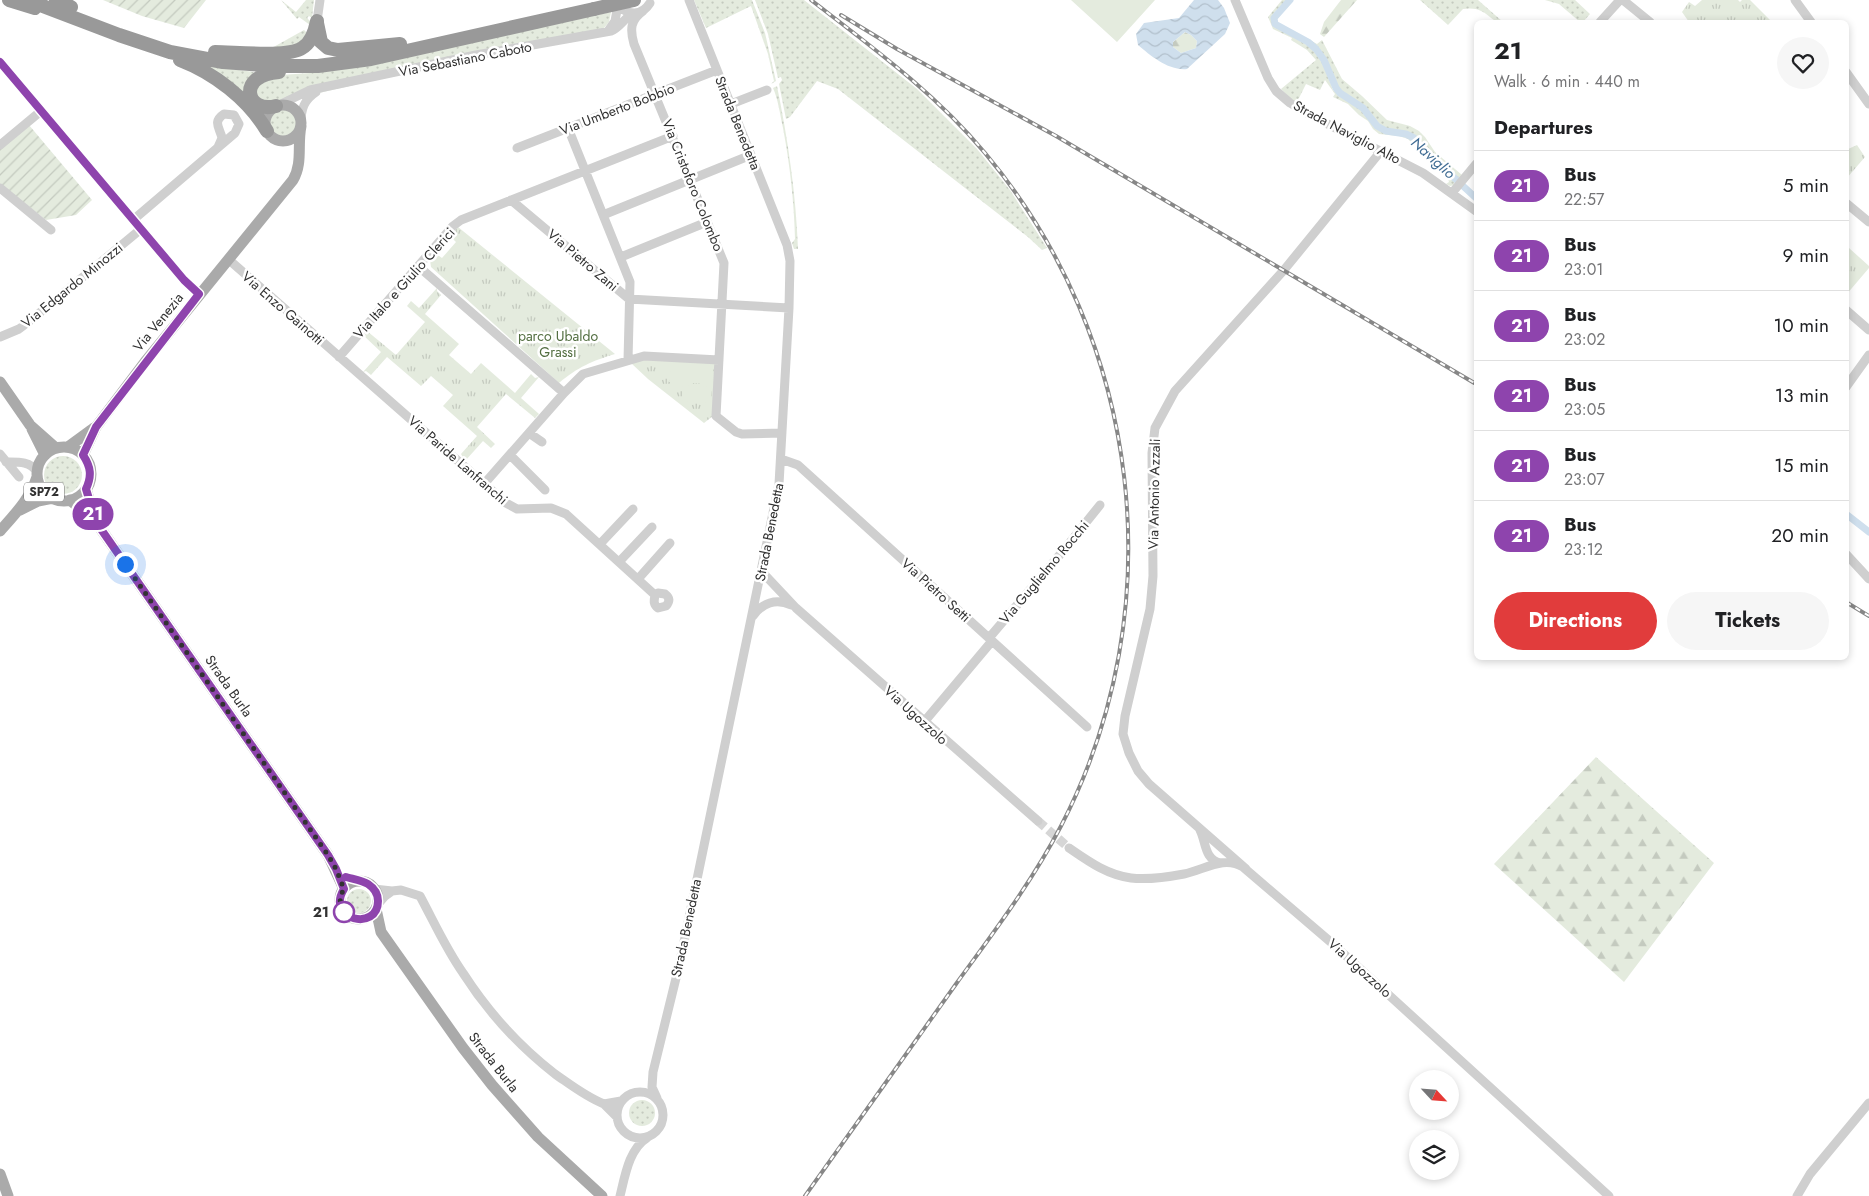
<!DOCTYPE html>
<meta charset="utf-8">
<style>
:root{--surface:#fff;--page:#f6f6f6;--text:#202124;--muted:#757577;--line:#e0e0e0;--accent:#e13c3c}
body{margin:0;font-family:Jost,sans-serif;background:var(--page);color:var(--text);height:100vh;display:flex;flex-direction:column;font-size:19px;white-space:nowrap}
*{box-sizing:border-box;margin:0}
p{font-size:16px;color:var(--muted)}
.icon{flex:none;width:28px;height:28px;fill:none;stroke:currentColor;stroke-width:2;stroke-linecap:round;stroke-linejoin:round}
.map{position:relative;flex:1;overflow:hidden}
.drawer{position:absolute;left:1474px;top:20px;width:375px;height:640px;display:flex;flex-direction:column;background:var(--surface);border-radius:8px;box-shadow:0 2px 8px #0003}
.drawer>*{flex:none}
.badge{padding:0 10px;border-radius:16px;font-size:18px;line-height:32px}
.needle{width:32px;rotate:116deg}
.tools{position:absolute;left:1409px;top:1070px;display:grid;gap:10px}
.tools a{display:grid;place-items:center;width:50px;height:50px;border-radius:50%;background:var(--surface);box-shadow:0 2px 8px #0003;font-size:25px}
.you{position:absolute;width:25px;height:25px;margin:-12px;border:4px solid #fff;border-radius:50%;background:#1a73e8;box-shadow:0 0 0 8px #1a73e833}
.map>.badge{position:absolute;translate:-50% -50%;box-shadow:0 0 0 2px #fff}
h2{padding:0 20px;font-size:19px;line-height:45px}
.round{display:grid;place-items:center;flex:none;width:52px;height:52px;border-radius:26px;background:var(--page)}
.head{display:flex;align-items:center;justify-content:space-between;height:85px;padding:0 20px}
h1{font-size:24px;font-weight:700;line-height:38px}
.cta{display:flex;gap:10px;margin-top:auto;padding:10px 20px}
.cta a{flex:1;height:58px;border-radius:30px;background:var(--accent);color:#fff;font-size:20px;font-weight:700;line-height:58px;text-align:center}
.cta a+a{background:var(--page);color:var(--text)}
ul{padding:0;list-style:none}
li{display:flex;align-items:center;gap:15px;height:70px;padding:0 20px;border-top:1px solid var(--line)}
li div{flex:1}
li b{display:block;font-size:19px}
li em{font-style:normal}
li .badge{min-width:55px;font-weight:700;text-align:center}
.map>svg:first-child{display:block}
.grass{fill:url(#grass-dots)}
.forest{fill:url(#forest-firs)}
.park{fill:url(#park-tufts)}
.garden{fill:url(#garden-furrows)}
.pitch{fill:#e4ebde}
.water{fill:url(#water-waves);fill-rule:evenodd}
.lines{fill:none;stroke-linecap:round;stroke-linejoin:round}
.canal{stroke:#cfdfed;stroke-width:7}
.minor-tunnel{stroke:#d6d6d6;stroke-width:9;stroke-dasharray:9 4.5;stroke-linecap:butt}
.minor{stroke:#cfcfcf;stroke-width:9}
.major{stroke:#aaa;stroke-width:11}
.highway{stroke:#999;stroke-width:14}
.rail-casing{stroke:#878787;stroke-width:4}
.rail{stroke:#fff;stroke-width:2;stroke-dasharray:5.5;stroke-linecap:butt}
.highway-bridge{stroke:#999;stroke-width:14}
.line-casing{stroke:#fff;stroke-width:11}
.line{stroke:#8e44ad;stroke-width:8}
.walk{stroke:#323232;stroke-width:5;stroke-dasharray:0 9}
.stop-dot{fill:#fff;stroke:#8e44ad;stroke-width:2.5}
.labels{text-anchor:middle;dominant-baseline:central;stroke-width:5;stroke-linejoin:round;paint-order:stroke}
.shield{fill:#fff;stroke:#707070;stroke-width:1}
.shield-label{font-size:12px;font-weight:bold;fill:#323232}
.street-label{font-size:14px;fill:#323232;stroke:#fff}
.park-label{font-size:14px;fill:#526e40;stroke:#fff}
.stop-label{font-size:14px;font-weight:bold;fill:#323232;stroke:#fff;text-anchor:end}
.water-label{font-size:15px;font-style:italic;fill:#416d94;stroke:#fff}
</style>
<div class="map">
<svg width="1869" height="1196" viewBox="0 0 1869 1196">
<defs>
<pattern id="grass-dots" width="8" height="8" patternUnits="userSpaceOnUse" patternTransform="scale(1.25)"><rect width="8" height="8" fill="#e4ebde"/><path d="M2 2h.1M6 6h.1" fill="none" stroke="#c4cabf" stroke-width="1.8" stroke-linecap="round"/></pattern>
<pattern id="forest-firs" width="22" height="20" patternUnits="userSpaceOnUse" patternTransform="scale(1.25)"><rect width="22" height="20" fill="#e4ebde"/><path d="M5 1l3.5 6h-7zM16 11l3.5 6h-7z" fill="#c4cabf"/></pattern>
<pattern id="park-tufts" width="24" height="20" patternUnits="userSpaceOnUse" patternTransform="scale(1.25)"><rect width="24" height="20" fill="#e4ebde"/><path d="M3 7l-1-3M5 7V3M7 7l1-3M15 17l-1-3M17 17v-4M19 17l1-3" fill="none" stroke="#c4cabf"/></pattern>
<pattern id="garden-furrows" width="10" height="10" patternUnits="userSpaceOnUse" patternTransform="scale(1.25)"><rect width="10" height="10" fill="#e4ebde"/><path d="M-1 1l2-2M0 10L10 0M9 11l2-2" fill="none" stroke="#c4cabf"/></pattern>
<pattern id="water-waves" width="16" height="10" patternUnits="userSpaceOnUse" patternTransform="scale(1.25)"><rect width="16" height="10" fill="#cfdfed"/><path d="M0 5q4-4 8 0t8 0" fill="none" stroke="#b2c0cc"/></pattern>
</defs>
<rect width="100%" height="100%" fill="#fff"/>
<path class="grass" d="M281,0L296,12L306,0H314L312,18L309,16L307,18L311,22L310,25L299,17L297,19Z
M694,0H752L765,33L776,81L771,84L774,81L768,54L751,6L706,28Z
M755,0H804L917,89L977,149L1010,190L1047,248L1042,250L1028,237L838,89L817,81L790,117L786,119L779,84L782,80L781,77L778,78L768,34Z
M1282,0H1287C1279,8 1269,14 1274,26L1314,49L1323,64L1333,90L1363,110L1374,127L1385,132L1406,137L1415,141L1430,161L1455,180L1454,185L1450,186L1446,184L1449,182L1448,179L1432,164L1408,139L1399,136L1379,134L1373,129L1368,121L1359,115L1348,104L1333,97L1335,94L1325,80L1320,90L1306,84L1296,104L1281,89L1316,60L1307,50L1291,40L1292,38L1273,29L1268,17Z
M1420,0H1478L1503,22C1488,23 1488,5 1463,9L1448,25Z
M1545,0H1575L1590,14L1583,22H1580L1559,4Z
M611,12L609,22L604,28L288,100L261,104L253,87L281,75L324,72Z
M1290,29L1317,44L1322,40L1342,79L1362,96L1387,120L1410,126L1419,131L1425,137L1435,152L1462,175L1459,179L1428,152L1422,142L1415,135L1387,129L1380,125L1365,106L1339,89L1325,58L1317,46L1306,39L1288,30Z
M304,30L306,32V40L298,47L270,49Z
M202,65L254,72L251,76L246,94Z
M777,86C788,140 796,194 798,249H794L792,243L795,239C794,202 790,165 783,128C780,114 778,99 773,88Z
M269 123a14 14 0 1 1 28 0a14 14 0 1 1-28 0Z
M44 475a19 19 0 1 1 38 0a19 19 0 1 1-38 0Z
M347 901a12 12 0 1 1 24 0a12 12 0 1 1-24 0Z
M629 1113a13 13 0 1 1 26 0a13 13 0 1 1-26 0Z"/>
<path class="forest" d="M1341,0H1357L1324,37L1320,34L1324,22Z
M1185,32L1191,35L1197,41L1196,48L1181,53L1173,47V42Z
M1596,757L1714,863L1624,982L1494,864Z"/>
<path class="park" d="M1702,0H1738L1740,2L1742,0H1750L1772,22H1689L1682,12L1689,2L1695,6Z
M1857,145L1865,157L1846,179V150Z
M458,227L615,354C592,361 578,367 559,383L431,267L430,260L435,253L442,258L456,242L450,236Z
M1849,248L1869,266V268L1846,295V251Z
M437,288V291L441,295L425,314L459,344L449,355L471,374L481,363L515,393L531,374L535,378L539,377L521,398L539,414L535,418L506,394L477,427L495,444L491,448L483,441L465,461L461,454L477,436L443,406L453,395L431,376L421,386L387,357L371,375L366,371L363,372L381,352L363,335L367,331L396,355L425,322L407,306L411,301L419,308Z
M644,358L717,362L713,416L704,423L648,379L631,363Z"/>
<path class="garden" d="M103,0H206L184,28L142,16Z
M29,125L92,200L76,215L46,220L0,184V149Z"/>
<path class="pitch" d="M1071,0H1155L1117,42Z
M671,362L713,365L712,384L669,382Z
M683,385L712,387L711,403L682,401Z"/>
<path class="water" d="M1194,0H1218L1224,8L1230,23L1225,34L1187,69C1169,71 1151,56 1138,45L1136,34L1144,23L1179,18ZM1185,32L1191,35L1197,41L1196,48L1181,53L1173,47V42Z"/>
<g class="lines">
<path class="canal" d="M1290,0L1274,18L1275,24L1308,42L1316,49L1324,60L1336,88L1340,93L1363,108L1377,126L1386,131L1406,134L1414,138L1429,157L1458,181
M1463,186L1476,198
M1846,514L1869,532"/>
<path class="minor-tunnel" d="M1038,821L1069,848"/>
<path class="minor" d="M1235,0L1268,78L1276,91L1290,103L1310,115L1423,173L1476,211
M1623,0L1650,22
M1795,0L1811,22
M622,9C633,16 643,14 650,3
M643,11C630,20 630,30 634,44L724,263L716,416L736,432L742,434L782,433
M317,21L320,0
M1600,22L1620,0
M608,31L615,21L617,10
M0,62L184,280L199,294
M1846,72L1869,104
M731,104L767,90
M279,105L310,90L476,55L611,31C621,27 625,16 635,13
M301,123C301,109 304,100 316,92
M568,128L630,282L628,360
M0,145L41,111
M517,148L717,70
M0,188L51,230
M1452,193L1476,164
M511,200L629,299L789,308
M1846,203L1869,222
M603,215L751,155
M133,220L235,133L239,124L234,115L224,114C212,122 220,128 222,138L218,147
M621,257L707,222
M228,259L506,503L517,509L551,508L566,514L655,595C654,601 653,604 658,608L666,606C670,601 670,598 665,594L658,593L655,595
M418,266L564,393
M1846,310L1869,330
M0,337L19,329L31,320L141,229
M339,357L453,226L461,220L673,136
M1846,387L1869,355
M529,433L542,442
M0,454L19,477
M510,455L545,490
M781,459L798,465L1087,727
M6,462C18,462 30,461 37,472
M484,484L564,393L583,374L644,356L719,360
M600,544L633,509
M1846,554L1869,579
M619,562L652,527
M763,567L765,575L796,608L1038,821
M638,579L670,543
M753,616C762,603 776,598 791,605
M989,638L1063,551L1100,505
M924,722L992,641
M1200,830C1206,841 1204,860 1221,863
M1069,848C1088,861 1107,875 1131,878C1148,880 1168,877 1184,874C1204,870 1224,855 1243,867L1333,944L1609,1196
M1246,869L1149,784L1138,771L1129,753L1123,734L1125,716L1150,609L1153,576L1152,453L1155,428L1175,391L1284,270L1381,151
M374,889L392,891L401,890L420,896C434,922 446,949 463,973C488,1012 519,1046 555,1074C571,1085 586,1097 604,1104
M378,904L385,896L392,891
M617 1115a23 23 0 1 1 46 0a23 23 0 1 1-46 0Z
M657,1098L652,1087L653,1072L679,966L779,484L789,308L790,261L787,245L689,0
M617,1117L604,1104L621,1101
M620,1196C625,1176 629,1149 647,1138
M1797,1196L1810,1174L1869,1103"/>
<path class="major" d="M265 123a18 18 0 1 1 36 0a18 18 0 1 1-36 0Z
M0,382L30,425L56,448
M32,429L45,455
M68,447L94,428
M37 474a27 27 0 1 1 54 0a27 27 0 1 1-54 0Z
M83,455L96,427L145,362L293,180C303,163 297,145 301,126
M86,489L96,522
M70,500L96,522L328,855L344,889
M20,510L38,501L53,498
M0,531C15,514 30,499 37,477
M340 900a19 19 0 1 1 38 0a19 19 0 1 1-38 0Z
M376,909L381,932L463,1048L492,1085L538,1137L602,1196
M0,1174L8,1196"/>
<path class="highway" d="M9,0L35,8
M27,0L119,35L170,52L223,62L278,66H318L371,59L594,9
M56,0L71,7
M317,23L321,42L328,48L338,50L400,44
M215,52C235,52 287,58 302,48C311,43 315,31 317,21
M180,60C214,73 248,99 267,131
M276,106C246,114 236,75 279,72"/>
<defs>
<path id="rail" d="M841,15L897,49L1056,136L1476,384
M1846,602L1869,616
M805,1196C855,1125 906,1055 956,984C993,933 1032,882 1061,826C1174,608 1142,340 985,153C935,93 872,47 811,0"/>
</defs>
<use href="#rail" class="rail-casing"/>
<use href="#rail" class="rail"/>
<path class="highway-bridge" d="M594,9L634,0"/>
</g>
<g class="lines">
<defs>
<path id="line" d="M0,62L184,280L199,294L96,427L83,455C91,467 92,476 86,489L96,522L328,855L336,869L344,889C325,920 378,932 378,901C378,894 374,888 368,884C362,880 353,879 346,877"/>
</defs>
<use href="#line" class="line-casing"/>
<use href="#line" class="line"/>
<path class="walk" d="M125,564L328,855L336,869L344,889C339,897 339,904 344,912"/>
</g>
<circle class="stop-dot" cx="344" cy="912" r="10"/>
<g class="labels">
<rect class="shield" x="24" y="482.5" width="40" height="19" rx="4"/>
<g class="shield-label">
<text x="44" y="492">SP72</text>
</g>
<g class="street-label">
<text transform="translate(465 59) rotate(-11)">Via Sebastiano Caboto</text>
<text transform="translate(617 109) rotate(-21)">Via Umberto Bobbio</text>
<text transform="translate(738 123) rotate(68)">Strada Benedetta</text>
<text transform="translate(1347 132) rotate(28)">Strada Naviglio Alto</text>
<text transform="translate(693 185) rotate(68)">Via Cristoforo Colombo</text>
<text transform="translate(583 260) rotate(40)">Via Pietro Zani</text>
<text transform="translate(404 283) rotate(-48)">Via Italo e Giulio Clerici</text>
<text transform="translate(72 285) rotate(-39)">Via Edgardo Minozzi</text>
<text transform="translate(283 308) rotate(41)">Via Enzo Gainotti</text>
<text transform="translate(158 322) rotate(-51)">Via Venezia</text>
<text transform="translate(458 460) rotate(41)">Via Paride Lanfranchi</text>
<text transform="translate(1154 494) rotate(-89)">Via Antonio Azzali</text>
<text transform="translate(769 532) rotate(-79)">Strada Benedetta</text>
<text transform="translate(1044 572) rotate(-50)">Via Guglielmo Rocchi</text>
<text transform="translate(936 590) rotate(42)">Via Pietro Setti</text>
<text transform="translate(229 686) rotate(55)">Strada Burla</text>
<text transform="translate(916 715) rotate(42)">Via Ugozzolo</text>
<text transform="translate(686 928) rotate(-78)">Strada Benedetta</text>
<text transform="translate(1360 968) rotate(42)">Via Ugozzolo</text>
<text transform="translate(494 1062) rotate(52)">Strada Burla</text>
</g>
<g class="park-label">
<text x="558" y="336">parco Ubaldo<tspan x="558" dy="16">Grassi</tspan></text>
</g>
<g class="stop-label">
<text x="329" y="912">21</text>
</g>
<g class="water-label">
<text transform="translate(1433 158) rotate(42)">Naviglio</text>
</g>
</g>
</svg>
<div class="tools">
<a><svg class="needle" viewBox="-14 -14 28 28"><path d="M0-13l5 13h-10z" fill="#e53935"/><path d="M0 13l5-13h-10z" fill="#757577"/></svg></a>
<a><svg class="icon" aria-label="layers" viewBox="0 0 24 24"><path d="M12 4l9 5-9 5-9-5zM3 14l9 5 9-5"/></svg></a>
</div>
<div class="you" style="left:125px;top:564px"></div>
<b class="badge" style="left:93px;top:514px;background:#8e44ad;color:#fff">21</b>
<section class="drawer">
<div class="head"><div><h1>21</h1><p>Walk · 6 min · 440 m</p></div><a class="round"><svg class="icon" aria-label="heart" viewBox="0 0 24 24"><path d="M12 20l-8-8c-3-5 5-10 8-4 3-6 11-1 8 4z"/></svg></a></div>
<h2>Departures</h2>
<ul>
<li><span class="badge" style="background:#8e44ad;color:#fff">21</span><div><b>Bus</b><p>22:57</p></div><em>5 min</em></li>
<li><span class="badge" style="background:#8e44ad;color:#fff">21</span><div><b>Bus</b><p>23:01</p></div><em>9 min</em></li>
<li><span class="badge" style="background:#8e44ad;color:#fff">21</span><div><b>Bus</b><p>23:02</p></div><em>10 min</em></li>
<li><span class="badge" style="background:#8e44ad;color:#fff">21</span><div><b>Bus</b><p>23:05</p></div><em>13 min</em></li>
<li><span class="badge" style="background:#8e44ad;color:#fff">21</span><div><b>Bus</b><p>23:07</p></div><em>15 min</em></li>
<li><span class="badge" style="background:#8e44ad;color:#fff">21</span><div><b>Bus</b><p>23:12</p></div><em>20 min</em></li>
</ul>
<div class="cta"><a>Directions</a><a>Tickets</a></div>
</section>
</div>
